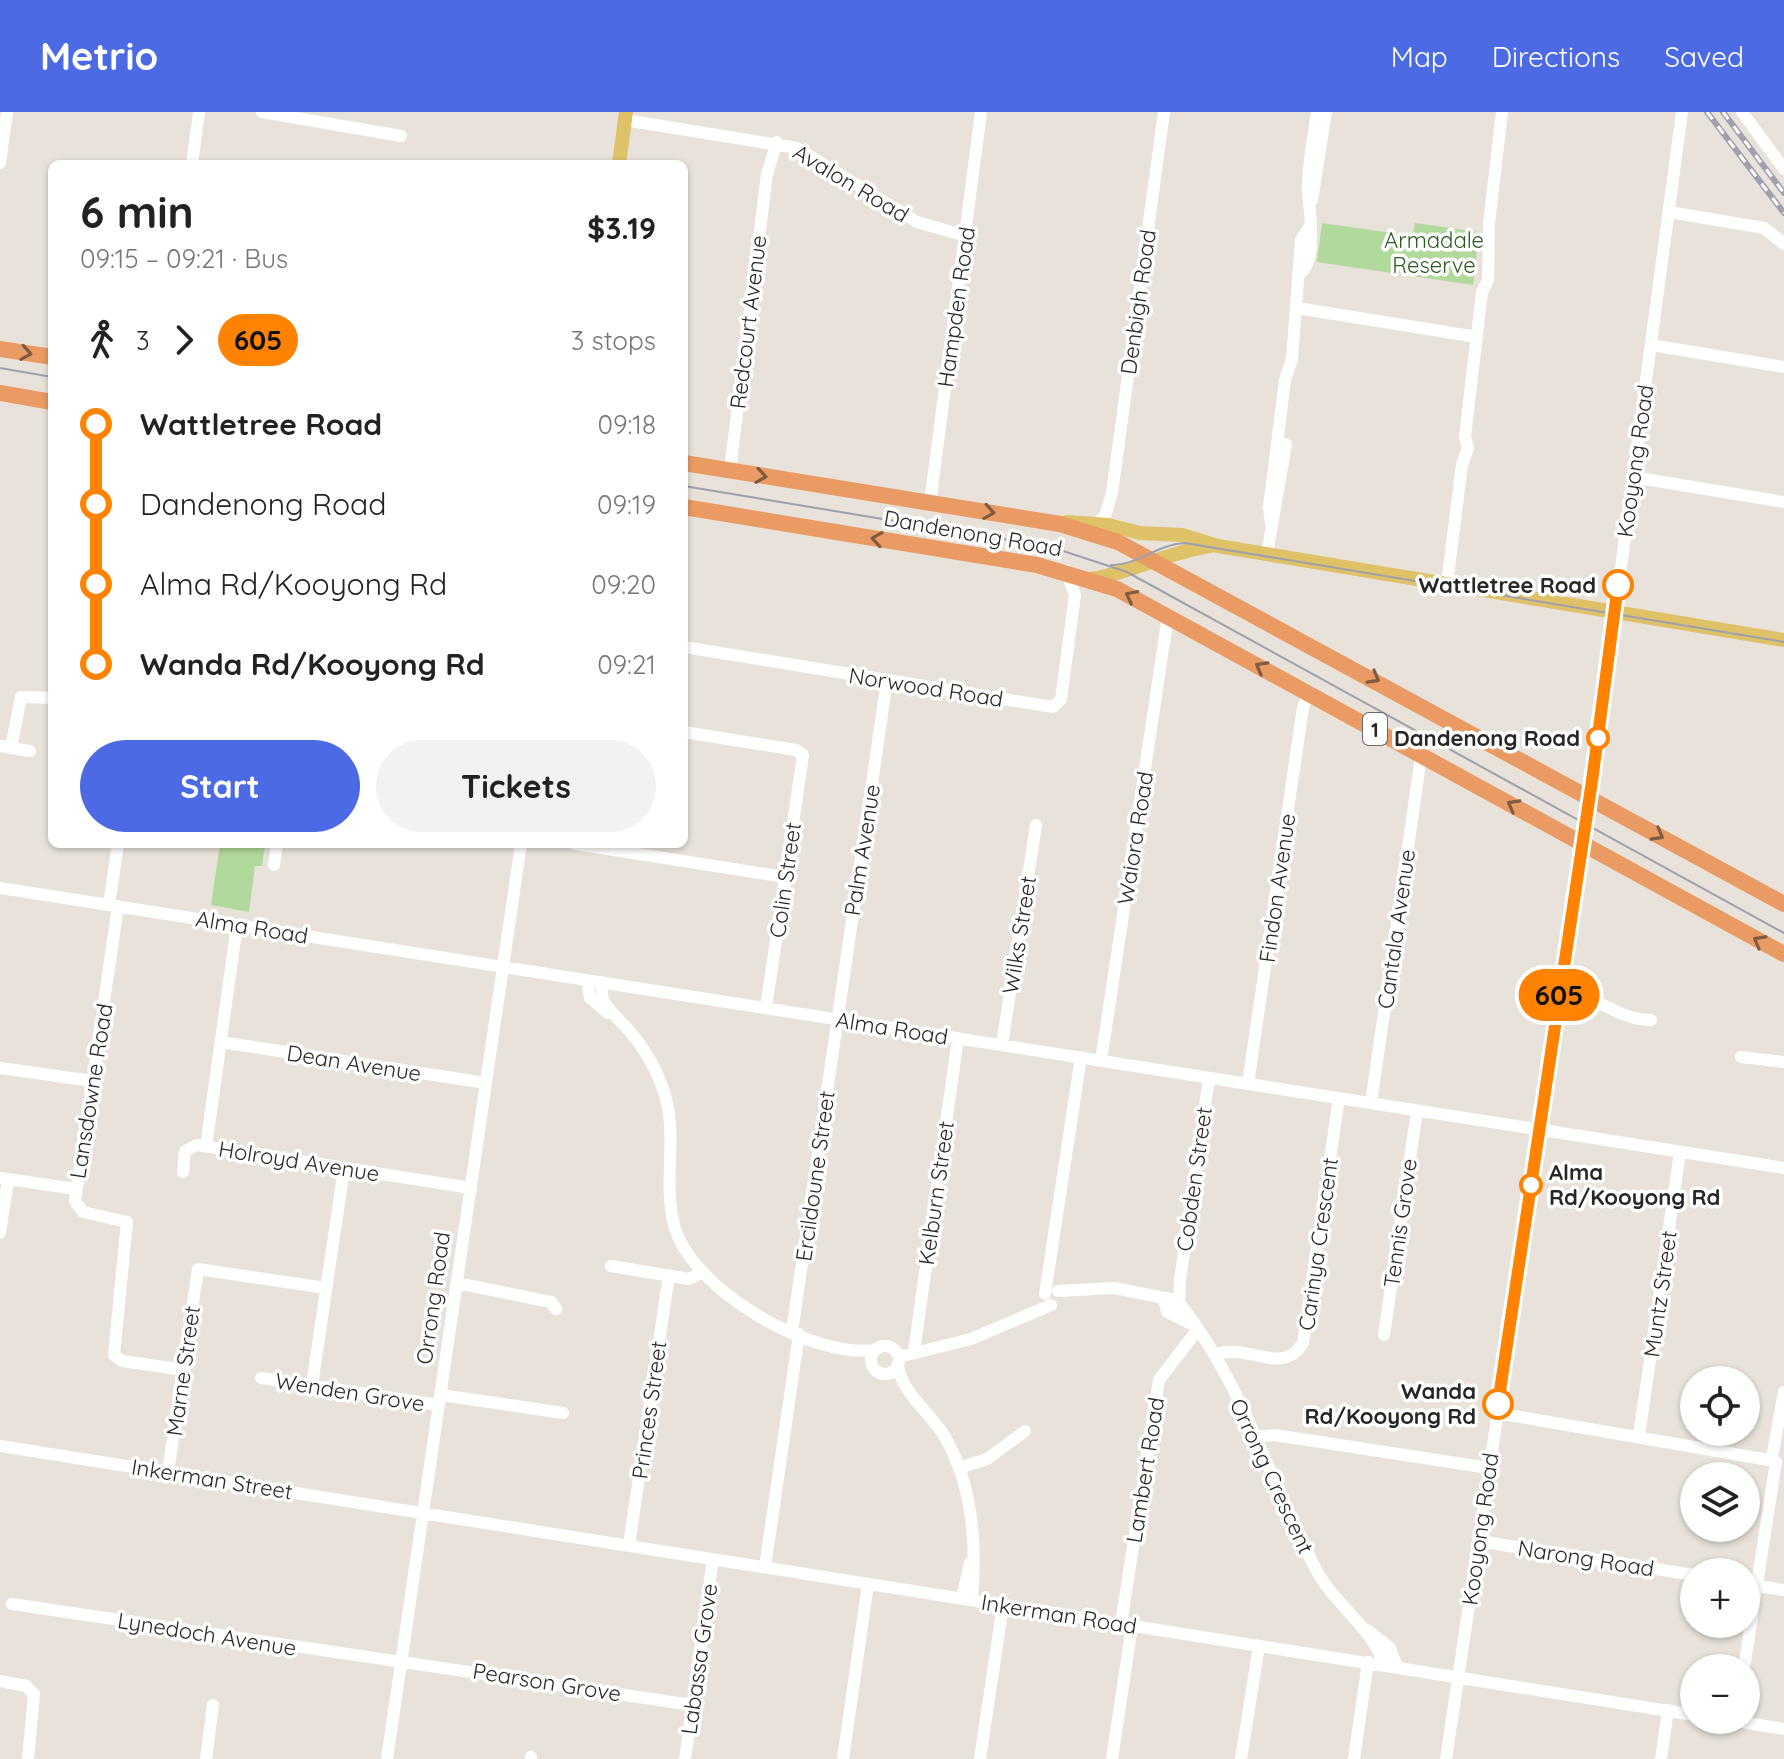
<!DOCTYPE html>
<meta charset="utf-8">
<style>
:root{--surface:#fff;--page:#f2f2f2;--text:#222;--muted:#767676;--accent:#4b6ae3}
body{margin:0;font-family:Quicksand,sans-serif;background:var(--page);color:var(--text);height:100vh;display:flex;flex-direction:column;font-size:30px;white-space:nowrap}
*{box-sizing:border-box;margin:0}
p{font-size:26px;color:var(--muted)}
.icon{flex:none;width:44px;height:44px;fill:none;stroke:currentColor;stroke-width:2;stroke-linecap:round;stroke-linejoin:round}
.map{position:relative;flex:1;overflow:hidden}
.details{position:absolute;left:48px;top:48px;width:640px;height:688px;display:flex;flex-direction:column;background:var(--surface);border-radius:12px;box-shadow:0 2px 6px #0004}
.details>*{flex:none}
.badge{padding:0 16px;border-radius:26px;font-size:28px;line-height:52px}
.controls{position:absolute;left:1680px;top:1254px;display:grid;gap:16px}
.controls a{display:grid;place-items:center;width:80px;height:80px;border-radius:50%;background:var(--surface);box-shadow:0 2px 6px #0004;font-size:40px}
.map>.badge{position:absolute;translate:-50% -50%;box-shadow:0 0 0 4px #fff}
.legs{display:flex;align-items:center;gap:12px;height:88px;padding:0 32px;font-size:26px}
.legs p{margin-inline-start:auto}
.head{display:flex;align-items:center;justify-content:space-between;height:136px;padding:0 32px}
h1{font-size:44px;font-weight:700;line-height:60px}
.button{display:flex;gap:16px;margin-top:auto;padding:16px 32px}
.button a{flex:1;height:92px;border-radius:48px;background:var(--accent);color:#fff;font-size:32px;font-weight:700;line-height:92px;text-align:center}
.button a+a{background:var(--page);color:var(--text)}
ul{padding:0 32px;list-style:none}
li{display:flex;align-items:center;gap:28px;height:80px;font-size:30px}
li i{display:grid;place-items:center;width:12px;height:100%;margin:0 10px;background:currentColor}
li i::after{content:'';width:20px;height:20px;margin:-10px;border:6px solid;border-radius:50%;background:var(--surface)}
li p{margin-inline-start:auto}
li:first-child i{background:linear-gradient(#0000 50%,currentColor 0)}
li:last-child i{background:linear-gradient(currentColor 50%,#0000 0)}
header{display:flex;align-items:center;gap:48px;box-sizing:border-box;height:112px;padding:0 40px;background:var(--accent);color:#fff}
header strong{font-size:38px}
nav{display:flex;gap:44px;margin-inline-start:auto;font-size:28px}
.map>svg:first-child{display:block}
.green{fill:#b2d99c}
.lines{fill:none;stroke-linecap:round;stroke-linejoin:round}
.minor{stroke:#fff;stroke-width:12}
.major{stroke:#dfc168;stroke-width:14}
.highway{stroke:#ea9b63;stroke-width:16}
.tram{stroke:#9ea0af;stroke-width:2}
.rail-casing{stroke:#9ea0af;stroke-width:6}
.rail{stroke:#fff;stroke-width:3;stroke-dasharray:9;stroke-linecap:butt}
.oneway{stroke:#7f5b42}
.line-1-casing{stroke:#fff;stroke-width:18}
.line-1{stroke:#ff8200;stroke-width:12}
.stop-1-dot{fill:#fff;stroke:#ff8200;stroke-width:4}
.labels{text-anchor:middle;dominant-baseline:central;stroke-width:7;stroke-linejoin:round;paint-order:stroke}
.shield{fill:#fff;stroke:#686868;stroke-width:2}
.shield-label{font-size:20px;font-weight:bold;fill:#272727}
.street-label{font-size:22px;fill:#272727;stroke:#fff}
.park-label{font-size:22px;fill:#2d5a21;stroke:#fff}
.stop-label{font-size:22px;font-weight:bold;fill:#272727;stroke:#fff;text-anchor:end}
</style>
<header>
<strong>Metrio</strong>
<nav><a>Map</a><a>Directions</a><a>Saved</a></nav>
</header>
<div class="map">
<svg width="1784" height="1647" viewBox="0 0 1784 1647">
<rect width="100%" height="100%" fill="#e8e2da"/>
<path class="green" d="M1322,111L1413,124L1415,111L1479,120L1473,173L1317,150Z
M220,732H265L262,754H255L249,800L211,793Z"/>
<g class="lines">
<path class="minor" d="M262,0L401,24
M1742,0L1784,57
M625,8L797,36L917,110L966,124
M0,51L7,0
M192,52L199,0
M1312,88L1326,0
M1669,100L1764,116L1784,132
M1298,163C1320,150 1308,96 1308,74C1308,50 1314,24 1317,0
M1297,196L1477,225
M1651,233L1784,255
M730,358L767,62L777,30
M1633,365L1784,390
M930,391L981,0
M1097,412L1105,404L1112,381L1164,0
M1271,412L1269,395L1285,268L1292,247L1301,128L1310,114
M1267,442L1286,332
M1447,472L1462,353L1468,336L1465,324L1482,180L1488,168L1489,112L1502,0
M684,535L1053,595L1061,587L1075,483L1066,459
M684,620L796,638L803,643L766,896
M0,634L11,636L21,585L52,586
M11,636L30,639
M575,732L785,765
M274,753L277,732
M0,776L1784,1056
M109,793L118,732
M118,794L75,1089L83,1100L127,1110L114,1243L122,1249L184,1258
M587,868L590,886L608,901
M602,870C602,876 601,882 603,888C608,898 619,908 627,916C642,933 654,952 662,974C680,1022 662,1066 674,1113C691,1178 812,1247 876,1238
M1560,876C1591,880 1619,909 1651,908
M221,930L486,971
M1002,933L1036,713
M1741,945L1784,950
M1101,949L1168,504
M0,956L93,969
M1248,972L1303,595L1309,581
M1371,991L1420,652L1424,644
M206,1035L237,813
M183,1060L185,1039L197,1033L471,1076
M0,1066L76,1077
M0,1121L8,1068
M611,1154L689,1167L701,1161
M457,1171L551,1190L556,1197
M1058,1179L1114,1176L1170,1187
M1045,1182L1081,945
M1179,1191L1180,1168L1209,966
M1180,1192C1244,1272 1271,1375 1319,1463C1335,1491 1378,1523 1383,1552
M1174,1202L1180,1192L1170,1187L1165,1192L1167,1200L1189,1211
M792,1220L887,568
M1384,1223L1417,999
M871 1248a14 14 0 1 1 28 0a14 14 0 1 1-28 0Z
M914,1240L958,926
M1215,1243C1245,1229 1282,1266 1303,1231L1339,986
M899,1245L971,1227L1051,1193
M898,1252C899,1279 932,1302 945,1325C973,1374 977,1432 972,1488
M261,1266L439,1293
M312,1273L344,1057
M441,1283L563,1301
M1497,1301L1769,1348
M1639,1324L1680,1040
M1255,1325L1275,1323L1489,1356
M0,1334L1694,1603
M1773,1340L1784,1280
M959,1356L987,1347L1025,1319
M168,1360L198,1157L326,1176
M1478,1429L1694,1463
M629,1433L669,1163
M765,1455L799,1222
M1746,1472L1784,1478
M962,1486L970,1451
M12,1492L692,1593
M1121,1512L1159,1268L1198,1217
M1367,1518L1390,1536L1397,1555
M1744,1556L1776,1350
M0,1569L26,1574L34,1582L28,1647
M1729,1608L1784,1617
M531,1645V1647
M206,1647L213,1593
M387,1647L521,732
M685,1647L713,1447
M843,1647L868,1472
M980,1647L1003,1493
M1112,1647L1132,1514
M1241,1647L1259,1534
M1354,1647L1368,1550
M1446,1647L1593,664L1682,0
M1661,1647L1668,1598"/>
<path class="major" d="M619,52L626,0
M1067,410L1108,413L1140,421L1182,423L1218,434L1784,528
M1091,467C1132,460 1169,440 1210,434"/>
<path class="highway" d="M0,237L52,245
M0,281L52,290
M684,351L1060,412L1118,430L1784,792
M684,395L1037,453L1117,477L1784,842"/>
<path class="tram" d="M0,256L52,265
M684,374L1051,435L1127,460L1784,821
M1111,453C1138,453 1158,432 1185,431L1784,530"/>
<defs>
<path id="rail" d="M1707,0L1784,101
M1723,0L1784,81"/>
</defs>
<use href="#rail" class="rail-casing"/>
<use href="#rail" class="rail"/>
</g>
<defs><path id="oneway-chevron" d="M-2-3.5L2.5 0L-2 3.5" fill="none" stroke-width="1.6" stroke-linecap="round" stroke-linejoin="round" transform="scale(2)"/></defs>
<g class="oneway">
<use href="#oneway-chevron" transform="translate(26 241) rotate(9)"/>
<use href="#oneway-chevron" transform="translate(761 364) rotate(9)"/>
<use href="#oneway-chevron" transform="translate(989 400) rotate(9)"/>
<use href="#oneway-chevron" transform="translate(877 427) rotate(-171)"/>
<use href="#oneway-chevron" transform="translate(1131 484) rotate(-153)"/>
<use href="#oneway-chevron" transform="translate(1261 555) rotate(-151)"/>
<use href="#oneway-chevron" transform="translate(1374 566) rotate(29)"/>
<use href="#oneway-chevron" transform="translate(1513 693) rotate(-151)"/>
<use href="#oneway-chevron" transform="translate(1658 723) rotate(29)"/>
<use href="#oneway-chevron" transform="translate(1759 829) rotate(-151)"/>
</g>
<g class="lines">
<defs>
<path id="line-1" d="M1498,1292L1592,669L1618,473"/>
</defs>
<use href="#line-1" class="line-1-casing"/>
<use href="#line-1" class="line-1"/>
</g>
<g class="stop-1-dot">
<circle cx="1618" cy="473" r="14"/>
<circle cx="1598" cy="626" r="10"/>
<circle cx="1531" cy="1073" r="10"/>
<circle cx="1498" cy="1292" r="14"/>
</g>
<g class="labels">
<rect class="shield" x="1363" y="601" width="24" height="32" rx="6"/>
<g class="shield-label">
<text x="1375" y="617">1</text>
</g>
<g class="street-label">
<text transform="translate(851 71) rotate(31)">Avalon Road</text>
<text transform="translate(1138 190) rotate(-82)">Denbigh Road</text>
<text transform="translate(956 195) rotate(-82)">Hampden Road</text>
<text transform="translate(748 210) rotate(-83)">Redcourt Avenue</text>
<text transform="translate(1635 349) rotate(-82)">Kooyong Road</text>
<text transform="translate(973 421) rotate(10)">Dandenong Road</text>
<text transform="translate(926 575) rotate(9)">Norwood Road</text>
<text transform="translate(1135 726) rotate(-81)">Waiora Road</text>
<text transform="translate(862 738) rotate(-81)">Palm Avenue</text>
<text transform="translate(785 768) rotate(-82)">Colin Street</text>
<text transform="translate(1277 776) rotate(-82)">Findon Avenue</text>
<text transform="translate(252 815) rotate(9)">Alma Road</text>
<text transform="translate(1396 817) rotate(-82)">Cantala Avenue</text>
<text transform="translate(1019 823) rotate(-81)">Wilks Street</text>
<text transform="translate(892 916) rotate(9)">Alma Road</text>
<text transform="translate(354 951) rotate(9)">Dean Avenue</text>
<text transform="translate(91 979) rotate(-81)">Lansdowne Road</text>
<text transform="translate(299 1049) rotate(9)">Holroyd Avenue</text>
<text transform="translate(815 1064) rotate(-82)">Ercildoune Street</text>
<text transform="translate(1194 1067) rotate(-82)">Cobden Street</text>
<text transform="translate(936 1081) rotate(-82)">Kelburn Street</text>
<text transform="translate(1400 1111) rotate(-82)">Tennis Grove</text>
<text transform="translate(1318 1132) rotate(-82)">Carinya Crescent</text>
<text transform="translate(1660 1182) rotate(-82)">Muntz Street</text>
<text transform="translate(433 1186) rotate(-82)">Orrong Road</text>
<text transform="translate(183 1259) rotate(-82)">Marne Street</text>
<text transform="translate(350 1280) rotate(9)">Wenden Grove</text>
<text transform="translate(649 1298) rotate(-82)">Princes Street</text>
<text transform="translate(1145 1358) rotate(-81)">Lambert Road</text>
<text transform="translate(1272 1364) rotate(65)">Orrong Crescent</text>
<text transform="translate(212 1367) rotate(9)">Inkerman Street</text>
<text transform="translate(1480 1417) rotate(-82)">Kooyong Road</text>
<text transform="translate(1586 1446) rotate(9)">Narong Road</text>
<text transform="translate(1059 1502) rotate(9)">Inkerman Road</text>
<text transform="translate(207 1522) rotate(9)">Lynedoch Avenue</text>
<text transform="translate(699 1547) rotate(-82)">Labassa Grove</text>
<text transform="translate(547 1570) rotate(9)">Pearson Grove</text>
</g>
<g class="park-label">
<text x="1434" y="128">Armadale<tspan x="1434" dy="25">Reserve</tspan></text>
</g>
<g class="stop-label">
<text x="1596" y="473">Wattletree Road</text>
<text x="1580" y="626">Dandenong Road</text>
<text x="1549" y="1060" text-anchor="start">Alma<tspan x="1549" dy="25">Rd/Kooyong Rd</tspan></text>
<text x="1476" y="1279">Wanda<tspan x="1476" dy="25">Rd/Kooyong Rd</tspan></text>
</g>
</g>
</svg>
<div class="controls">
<a><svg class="icon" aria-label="locate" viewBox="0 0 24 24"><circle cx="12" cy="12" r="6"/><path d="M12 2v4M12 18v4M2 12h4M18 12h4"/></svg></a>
<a><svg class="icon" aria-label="layers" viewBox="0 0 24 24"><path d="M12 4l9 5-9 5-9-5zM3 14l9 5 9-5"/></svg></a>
<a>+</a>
<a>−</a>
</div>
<b class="badge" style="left:1559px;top:883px;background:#ff8200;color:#111">605</b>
<section class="details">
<div class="head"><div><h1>6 min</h1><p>09:15 – 09:21 · Bus</p></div><b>$3.19</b></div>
<div class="legs"><svg class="icon" aria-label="walk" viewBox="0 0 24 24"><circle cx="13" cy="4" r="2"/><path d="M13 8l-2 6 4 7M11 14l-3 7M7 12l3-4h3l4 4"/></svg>3<svg class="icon" aria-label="forward" viewBox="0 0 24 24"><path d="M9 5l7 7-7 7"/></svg><b class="badge" style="background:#ff8200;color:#111">605</b><p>3 stops</p></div>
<ul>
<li><i style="color:#ff8200"></i><b>Wattletree Road</b><p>09:18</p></li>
<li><i style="color:#ff8200"></i><span>Dandenong Road</span><p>09:19</p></li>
<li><i style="color:#ff8200"></i><span>Alma Rd/Kooyong Rd</span><p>09:20</p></li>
<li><i style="color:#ff8200"></i><b>Wanda Rd/Kooyong Rd</b><p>09:21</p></li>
</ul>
<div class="button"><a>Start</a><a>Tickets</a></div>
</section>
</div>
